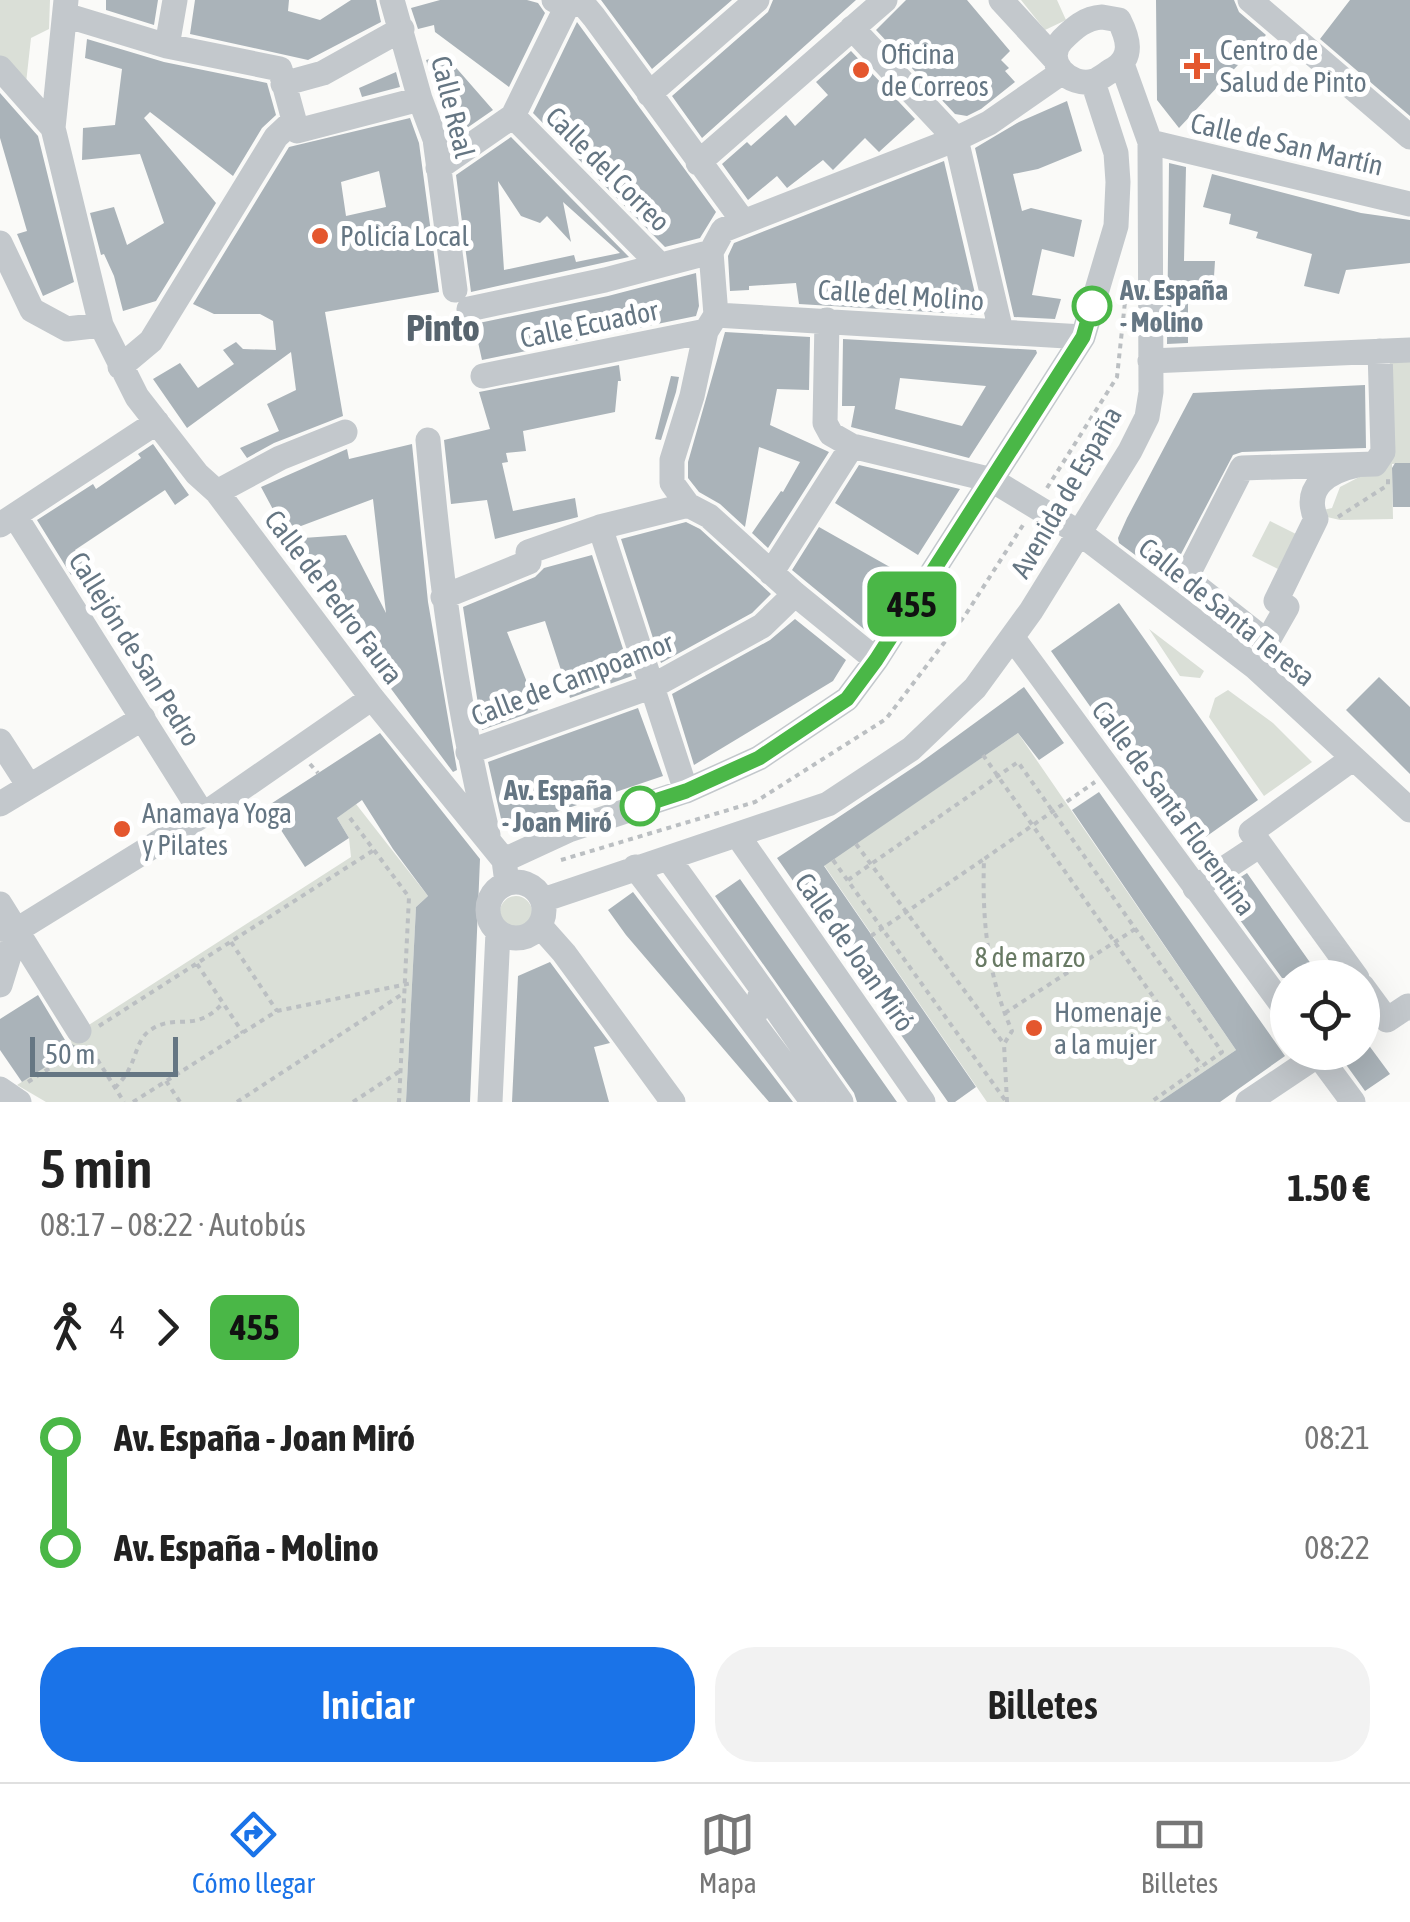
<!DOCTYPE html>
<html lang="es">
<meta charset="utf-8">
<style>
:root{--surface:#fff;--page:#f2f2f2;--text:#222;--muted:#767676;--line:#e0e0e0;--accent:#1a73e8}
body{margin:0;font-family:"Asap Condensed",sans-serif;background:var(--page);color:var(--text);height:100vh;display:flex;flex-direction:column;font-size:38px;white-space:nowrap}
*{box-sizing:border-box;margin:0}
p{font-size:32px;color:var(--muted)}
.icon{flex:none;width:55px;height:55px;fill:none;stroke:currentColor;stroke-width:2;stroke-linecap:round;stroke-linejoin:round}
.map{position:relative;height:1102px;overflow:hidden}
.panel{display:flex;flex-direction:column;background:var(--surface);flex:1}
.panel>*{flex:none}
.badge{padding:0 20px;border-radius:15px;font-size:35px;line-height:65px}
.tools{position:absolute;left:1270px;top:960px;display:grid;gap:20px}
.tools a{display:grid;place-items:center;width:110px;height:110px;border-radius:50%;background:var(--surface);box-shadow:0 10px 40px #0002;font-size:50px}
.scale{position:absolute;left:30px;bottom:25px;width:148px;box-sizing:border-box;padding-left:10px;border:5px solid #657683;border-top:0;font-size:28px;line-height:35px;white-space:nowrap;color:#657683;-webkit-text-stroke:8px #fff;paint-order:stroke}
.map>.badge{position:absolute;translate:-50% -50%;box-shadow:0 0 0 5px #fff}
.legs{display:flex;align-items:center;gap:15px;height:110px;padding:0 40px;font-size:32px}
.legs p{margin-inline-start:auto}
.headline{display:flex;align-items:center;justify-content:space-between;height:170px;padding:0 40px}
h1{font-size:55px;font-weight:600;line-height:75px}
.button{display:flex;gap:20px;margin-top:auto;padding:20px 40px}
.button a{flex:1;height:115px;border-radius:40px;background:var(--accent);color:#fff;font-size:40px;font-weight:600;line-height:115px;text-align:center}
.button a+a{background:var(--page);color:var(--text)}
ul{padding:0 40px;list-style:none}
li{display:flex;align-items:center;gap:35px;height:110px;font-size:38px}
li i{display:grid;place-items:center;width:15px;height:100%;margin:0 12px;background:currentColor}
li i::after{content:'';width:25px;height:25px;margin:-12px;border:8px solid;border-radius:50%;background:var(--surface)}
li p{margin-inline-start:auto}
li:first-child i{background:linear-gradient(#0000 50%,currentColor 0)}
li:last-child i{background:linear-gradient(currentColor 50%,#0000 0)}
.tab-bar{display:flex;justify-content:space-around;align-items:center;height:140px;border-top:2px solid var(--line);background:var(--surface);font-size:28px;color:var(--muted)}
.tab-bar a{display:grid;justify-items:center;gap:5px}
.tab-bar .on{color:var(--accent)}
.map>svg:first-child{display:block}
.green{fill:#dadfd7}
.building{fill:#aab3b9;fill-rule:evenodd}
.lines{fill:none;stroke-linecap:round;stroke-linejoin:round}
.path{stroke:#bbbfc2;stroke-width:4;stroke-dasharray:5 5;stroke-linecap:butt}
.minor{stroke:#c3c8cc;stroke-width:25}
.line-1-casing{stroke:#fff;stroke-width:22}
.line-1{stroke:#4ab747;stroke-width:15}
.poi-dot{fill:#e4572e;stroke:#fff;stroke-width:4}
.stop-1-dot{fill:#fff;stroke:#4ab747;stroke-width:5}
.labels{text-anchor:middle;dominant-baseline:central;stroke-width:10;stroke-linejoin:round;paint-order:stroke}
.poi-label{font-size:28px;fill:#657683;stroke:#fff;text-anchor:start}
.street-label{font-size:28px;fill:#657683;stroke:#fff}
.stop-label{font-size:28px;font-weight:bold;fill:#657683;stroke:#fff;text-anchor:start}
.park-label{font-size:28px;fill:#687a64;stroke:#fff}
.district-label{font-size:38px;font-weight:bold;fill:#57646e;stroke:#fff}
</style>
<div class="map">
<svg width="1410" height="1102" viewBox="0 0 1410 1102">
<rect width="100%" height="100%" fill="#fafaf8"/>
<path class="green" d="M0,0H50L49,29L31,38L26,83L0,58Z
M1021,0H1057L1066,20L1045,30Z
M1391,358H1410V463L1392,464L1393,519L1340,520L1327,517L1323,510L1332,508L1340,487L1365,474Z
M1270,521L1296,534L1278,569L1252,556Z
M1149,629L1204,671L1200,678L1180,676Z
M1228,690L1273,723L1312,762L1264,796L1209,717L1215,698Z
M1018,733L1236,1050L1159,1102H987L824,865Z
M356,804L428,896L416,907L406,1102H46L17,1085L73,1049L70,1037L351,857L349,838L337,818Z
M500 912a16 16 0 1 1 32 0a16 16 0 1 1-32 0Z"/>
<path class="building" d="M106,0H158L154,25L106,10Z
M195,0H289L288,11L320,20L351,0H376L381,22L308,60L190,34Z
M440,0H527L538,3L545,13L509,87L435,32L434,25L418,29L411,8Z
M601,0H732L652,69Z
M773,0H856L702,138L672,96L768,12Z
M906,0H967L1010,51L1001,60L1009,68L1005,71L1015,82L981,109L967,116L955,114L876,30Z
M1156,0H1234L1239,12L1266,35L1179,128L1157,100Z
M1350,0H1410V116L1320,39Z
M577,22L716,212L700,238L665,247L533,113Z
M87,39L164,62L267,83L276,115L262,128L233,176L150,112L144,118L216,203L156,301L123,311L114,276L104,254L101,255L90,213L114,207L127,245L164,223L140,154L82,160L83,128L115,125L122,69L85,58Z
M851,51L915,119L879,152L865,138L833,170L823,160L787,188L777,176L748,200L722,164L747,142L751,146L786,115L795,126L828,95L816,82Z
M445,55L493,110L451,139L426,60Z
M396,72L400,87L362,97L359,88Z
M0,93L38,136L74,282L43,296L17,234L27,231L0,138Z
M1067,101L1082,151L1038,169L1013,174L1022,211L1031,208L1082,220L1074,257L1042,249L1032,295L1061,299L1055,319L1014,317L975,148L1019,122Z
M410,118L419,143L439,292L325,312L343,416L274,443L247,458L240,448L279,431L267,404L296,390L291,352L187,428L153,379L180,363L198,388L234,364L223,350L236,342L243,349L276,350L273,321L260,314H214L193,304L289,147ZM379,171L386,207L346,216L341,182Z
M511,137L629,257L471,292L456,175ZM498,181L521,216L540,223L547,216L571,242L563,202L620,253L576,262L574,255L504,270Z
M944,161L980,315L799,304L796,283L749,286V290L730,291L728,256L734,243Z
M1169,163L1186,167L1184,261H1215L1213,292L1202,291V302H1188V343L1167,344Z
M1212,174L1361,213L1410,220V263L1346,270L1339,294L1304,286L1312,254L1256,238L1258,232L1229,224L1231,214L1203,207Z
M696,273L699,306L696,316L482,360L474,324L608,296Z
M725,332L810,337L809,390L777,389L770,425L829,452L768,548L752,533L781,491L783,492L800,462L759,447L745,527L720,504L699,492L688,478V462Z
M843,339L1036,350L1037,353L969,458L851,427L855,406H842ZM900,378L986,386L962,426L895,409Z
M619,365L621,381H618L615,412L523,431L526,451L506,453L508,462L502,463L513,511L575,498L578,517L495,539L487,500L451,504L444,440L490,429L479,392Z
M671,376L679,377L676,392L661,440L655,439Z
M1365,385L1366,448L1242,452L1233,455L1170,575L1146,563L1119,543L1118,538L1127,518L1193,393Z
M153,444L189,495L175,505L165,490L75,550L85,566L71,575L37,520L93,484L96,489L141,458L138,454Z
M412,444L428,602L457,770L453,772L354,639L289,539L346,535L386,613L373,499L285,532L261,487L347,449L349,459Z
M1395,463H1410V507H1393L1392,468Z
M859,465L960,489L918,555L835,503Z
M686,522L700,529L771,594L752,613L661,663L621,539Z
M819,527L904,575L865,630L792,570Z
M592,555L632,676L570,698L545,621L507,632L538,710L482,730L463,607L535,577L544,568Z
M1119,603L1258,800L1190,848L1051,651Z
M795,619L846,660L833,681L694,765L672,694L770,640Z
M1379,677L1410,707V774L1346,710Z
M1024,687L1064,743L1039,760L1018,733L824,866L976,1087L955,1102H948L777,858L920,763Z
M638,708L663,776L509,828L502,823L488,762Z
M380,733L480,859L470,1102H406L416,907L428,896L393,849L362,800L337,818L349,838L305,867L266,807Z
M1099,792L1285,1056L1220,1102H1159L1236,1050L1072,810Z
M1247,873L1321,978H1282L1219,891Z
M740,879L897,1102H857L854,1093L715,896Z
M633,892L793,1102H769L626,935L608,910Z
M550,962L610,1043L594,1047L609,1102H512L518,976Z
M38,995L65,1040L77,1047L22,1082L0,1050V1019Z
M1362,1036L1390,1074L1365,1091L1337,1052H1362Z"/>
<g class="lines">
<path class="path" d="M1047,488L1117,377L1127,283
M1338,517L1388,485V479
M983,755L1202,1066
M310,764L318,773
M350,818L409,897L399,1102
M856,844L1004,1044
M561,860L755,802L886,719L966,614L1023,525
M833,860L1005,1100
M848,880L1018,762L1222,1052L1151,1102
M871,936L984,859
M231,942L277,1011
M197,964L243,1033
M1005,1013L1135,929
M99,1026L374,850
M92,1051L124,1102
M166,1081L180,1102
M28,1082L75,1052
M115,1088C120,1082 126,1076 129,1069C137,1055 137,1038 152,1029C177,1013 195,1034 223,1003
M133,1102L277,1011L412,983
M237,1102L404,993
M353,1102L400,1071
M1007,1102L1004,1044L1012,1031C987,974 982,920 984,859L1095,782"/>
<path class="minor" d="M66,0L53,128L101,325L137,397L197,474L217,492L372,698L504,860L507,883
M392,0L420,99L435,139L455,290
M554,0L584,5L594,17L743,221
M1001,0L1055,59
M1250,0L1410,137
M65,15L167,46L280,69L297,131L420,99
M1102,17L1119,20C1128,38 1134,57 1114,69C1108,72 1100,79 1094,81C1070,88 1042,61 1062,40C1074,28 1085,18 1102,17Z
M852,28L956,139L1001,331
M167,46L175,0
M0,68L53,128
M283,84L323,73L402,29
M649,94L757,0
M513,116L660,265
M1150,142L1410,204
M698,163L885,0
M438,168L513,116L570,0
M0,243L32,310L67,329L101,325
M469,309L605,280L711,252
M716,315L1083,337
M827,320L825,423L831,434L852,446L992,480L1081,534L1255,667L1410,810
M1150,361L1410,350
M120,367L151,341L276,137L292,122
M483,376L706,331
M428,440C440,573 456,704 488,835
M1357,465C1330,471 1302,486 1316,519L1276,601L1287,607L1267,642L1186,578L1242,468L1375,464L1383,452L1380,351
M217,492L280,458L345,432
M15,516L203,815
M0,525L157,422
M600,527L686,791
M771,573L852,446
M443,597L529,562L528,552L600,527L688,505
M1012,637L1288,1013
M876,660L795,594L709,516L688,505L672,483V460L692,396L706,331L716,315L711,252L723,230L956,139L989,123L1061,73
M0,741L29,786
M468,752L653,686L762,626L795,594
M1352,759L1251,832L1357,978
M0,804L143,718
M738,836L923,1102
M668,858L762,989L753,1021
M504,860L569,830L686,791L759,758L847,699L876,660L1083,337L1116,226L1118,182L1116,153L1093,82
M635,867L813,1102
M488 910a28 28 0 1 1 56 0a28 28 0 1 1-56 0Z
M1195,888L1260,845
M543,900L828,804L911,749L975,688L1031,611L1130,451L1147,417L1151,392L1150,142L1122,64
M0,904L79,1031
M540,926L564,953L673,1102
M0,929L17,930L203,815L372,698
M0,985L17,930
M1362,986L1387,1020L1408,1006L1410,1008
M762,989L841,1102
M1316,1052L1353,1102
M0,1089L19,1102
M490,1102L498,932
M1248,1102L1318,1055"/>
</g>
<g class="lines">
<defs>
<path id="line-1" d="M640,806L686,791L759,758L847,699L876,660L1083,337L1092,306"/>
</defs>
<use href="#line-1" class="line-1-casing"/>
<use href="#line-1" class="line-1"/>
</g>
<g class="poi-dot">
<path d="M1192 51h10v10h10v10h-10v10h-10v-10h-10v-10h10z"/>
<circle cx="861" cy="70" r="10"/>
<circle cx="320" cy="236" r="10"/>
<circle cx="122" cy="829" r="10"/>
<circle cx="1034" cy="1028" r="10"/>
</g>
<g class="stop-1-dot">
<circle cx="1092" cy="306" r="18"/>
<circle cx="640" cy="806" r="18"/>
</g>
<g class="labels">
<g class="poi-label">
<text x="1220" y="50">Centro de<tspan x="1220" dy="32">Salud de Pinto</tspan></text>
<text x="881" y="54">Oficina<tspan x="881" dy="32">de Correos</tspan></text>
<text x="340" y="236">Policía Local</text>
<text x="142" y="813">Anamaya Yoga<tspan x="142" dy="32">y Pilates</tspan></text>
<text x="1054" y="1012">Homenaje<tspan x="1054" dy="32">a la mujer</tspan></text>
</g>
<g class="street-label">
<text transform="translate(453 107) rotate(76)">Calle Real</text>
<text transform="translate(1287 144) rotate(13)">Calle de San Martín</text>
<text transform="translate(608 169) rotate(45)">Calle del Correo</text>
<text transform="translate(901 295) rotate(4)">Calle del Molino</text>
<text transform="translate(589 324) rotate(-12)">Calle Ecuador</text>
<text transform="translate(1066 492) rotate(-60)">Avenida de España</text>
<text transform="translate(334 597) rotate(53)">Calle de Pedro Faura</text>
<text transform="translate(1227 612) rotate(39)">Calle de Santa Teresa</text>
<text transform="translate(135 649) rotate(58)">Callejón de San Pedro</text>
<text transform="translate(572 679) rotate(-21)">Calle de Campoamor</text>
<text transform="translate(1174 808) rotate(54)">Calle de Santa Florentina</text>
<text transform="translate(855 952) rotate(55)">Calle de Joan Miró</text>
</g>
<g class="stop-label">
<text x="1120" y="290">Av. España<tspan x="1120" dy="32">- Molino</tspan></text>
<text x="612" y="790" text-anchor="end">Av. España<tspan x="612" dy="32">- Joan Miró</tspan></text>
</g>
<g class="park-label">
<text x="1030" y="957">8 de marzo</text>
</g>
<g class="district-label">
<text x="443" y="327">Pinto</text>
</g>
</g>
</svg>
<div class="tools">
<a><svg class="icon" aria-label="locate" viewBox="0 0 24 24"><circle cx="12" cy="12" r="6"/><path d="M12 2v4M12 18v4M2 12h4M18 12h4"/></svg></a>
</div>
<div class="scale">50 m</div>
<b class="badge" style="left:912px;top:604px;background:#4ab747;color:#111">455</b>
</div>
<section class="panel">
<div class="headline"><div><h1>5 min</h1><p>08:17 – 08:22 · Autobús</p></div><b>1.50 €</b></div>
<div class="legs"><svg class="icon" aria-label="walk" viewBox="0 0 24 24"><circle cx="13" cy="4" r="2"/><path d="M13 8l-2 6 4 7M11 14l-3 7M7 12l3-4h3l4 4"/></svg>4<svg class="icon" aria-label="forward" viewBox="0 0 24 24"><path d="M9 5l7 7-7 7"/></svg><b class="badge" style="background:#4ab747;color:#111">455</b></div>
<ul>
<li><i style="color:#4ab747"></i><b>Av. España - Joan Miró</b><p>08:21</p></li>
<li><i style="color:#4ab747"></i><b>Av. España - Molino</b><p>08:22</p></li>
</ul>
<div class="button"><a>Iniciar</a><a>Billetes</a></div>
</section>
<nav class="tab-bar">
<a class="on"><svg class="icon" aria-label="directions" viewBox="0 0 24 24"><path d="M12 3l9 9-9 9-9-9zM9 14v-3h6M13 9l2 2-2 2"/></svg>Cómo llegar</a>
<a><svg class="icon" aria-label="map" viewBox="0 0 24 24"><path d="M3 6l6-2 6 2 6-2v14l-6 2-6-2-6 2zM9 4v14M15 6v14"/></svg>Mapa</a>
<a><svg class="icon" aria-label="tickets" viewBox="0 0 24 24"><path d="M3 7h18v10H3zM15 7v10"/></svg>Billetes</a>
</nav>
